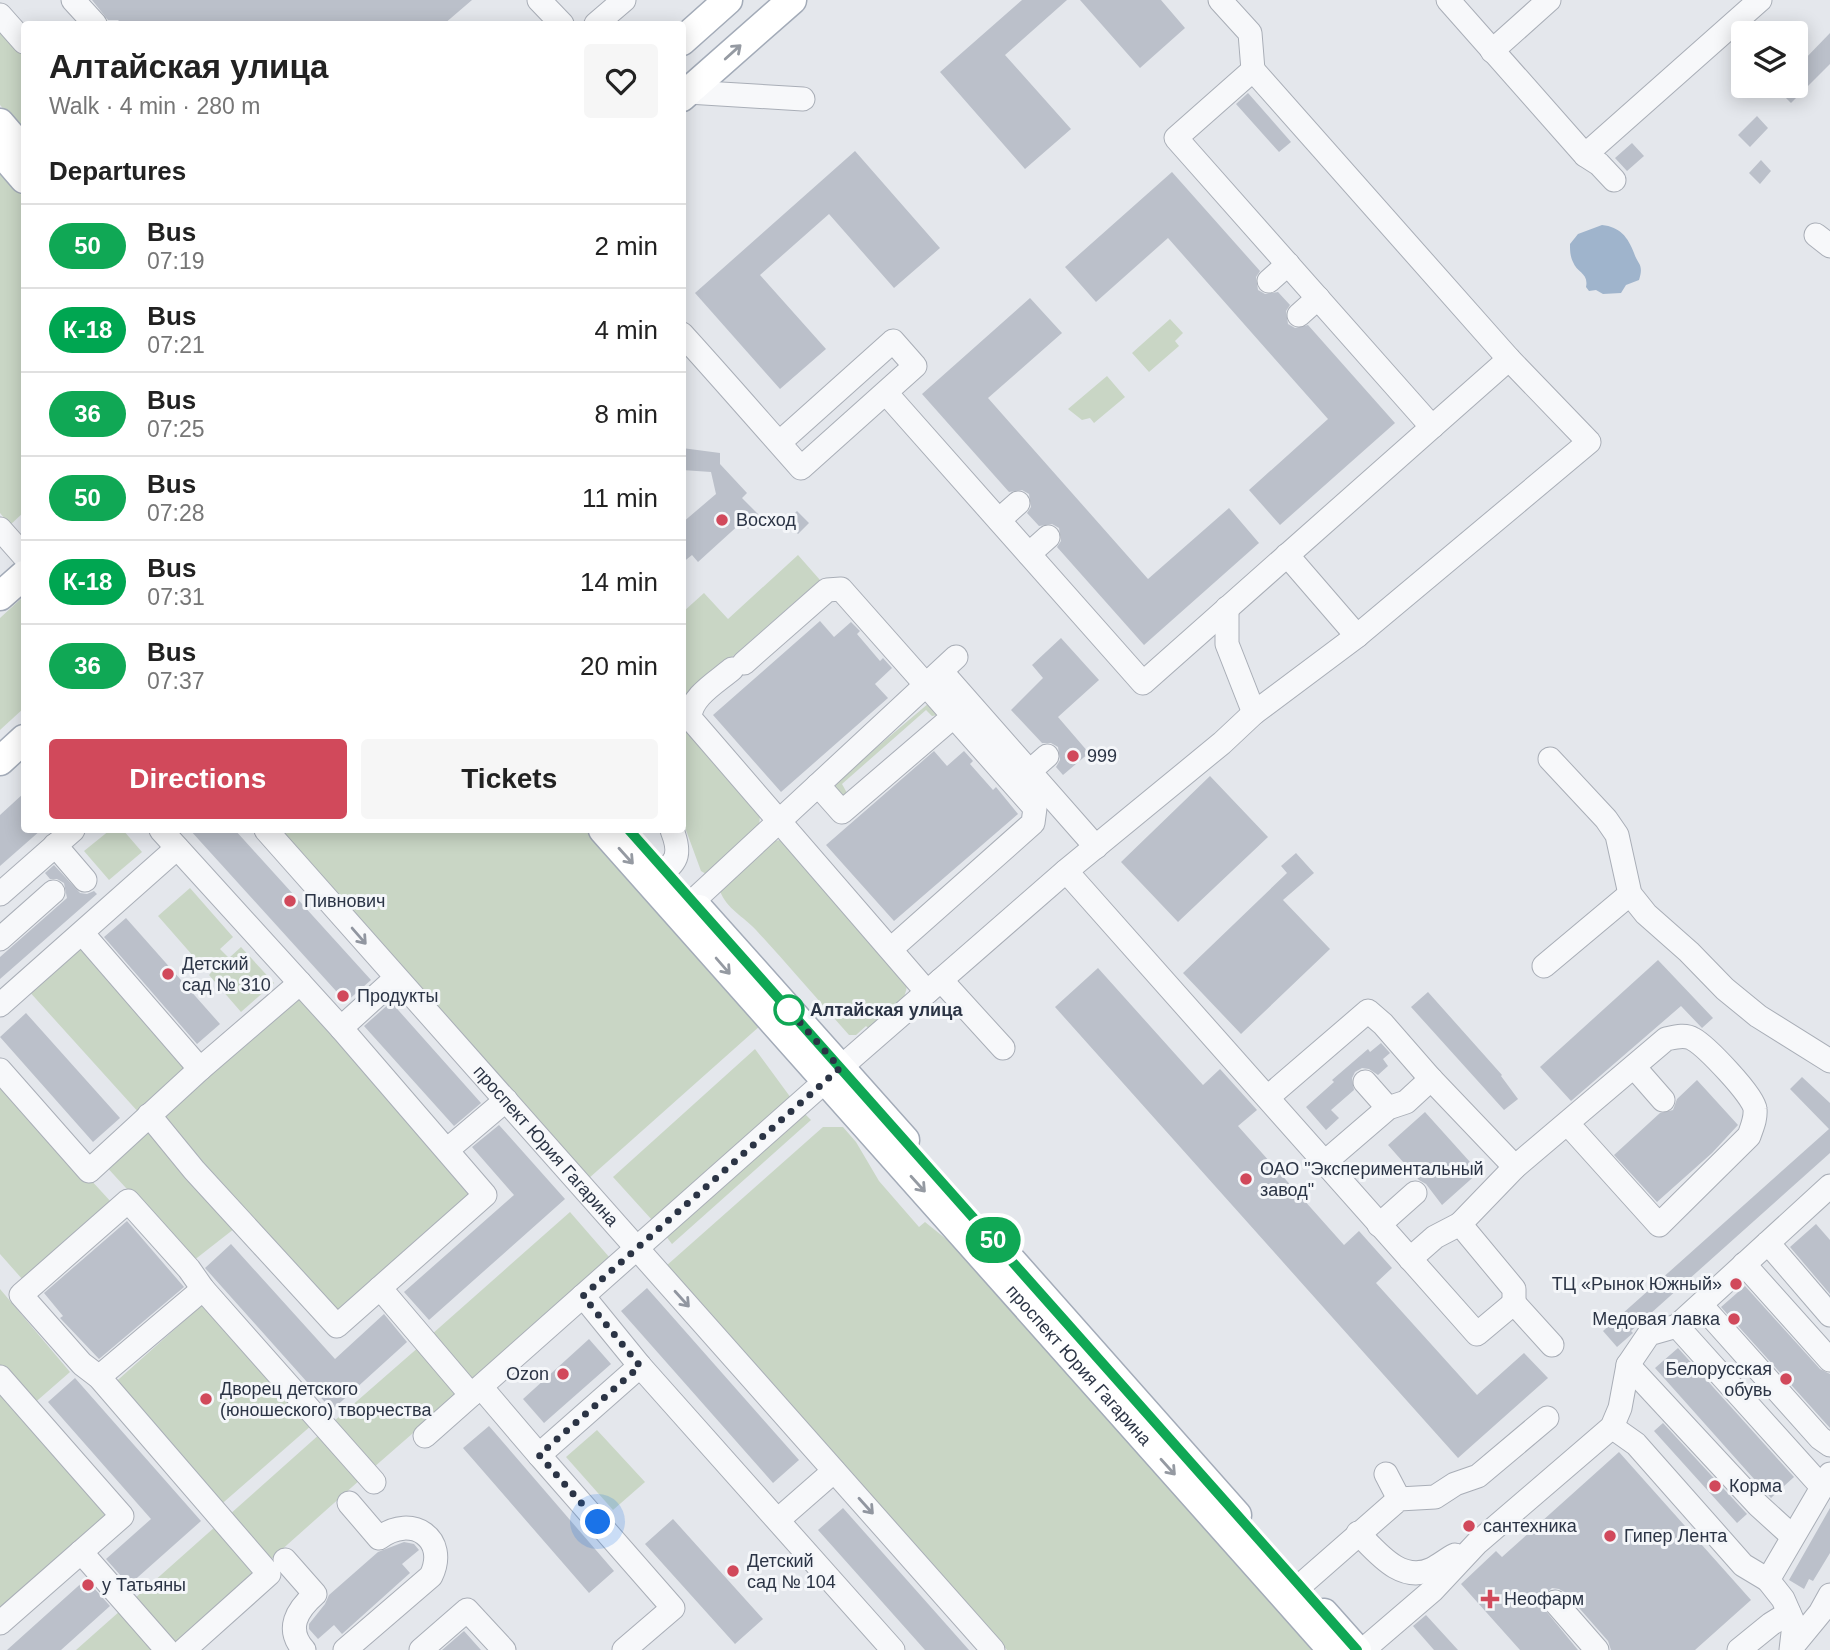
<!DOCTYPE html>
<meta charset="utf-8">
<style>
:root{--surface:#fff;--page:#f6f6f6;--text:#222;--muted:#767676;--line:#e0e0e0;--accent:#d1495b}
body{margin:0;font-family:Helvetica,sans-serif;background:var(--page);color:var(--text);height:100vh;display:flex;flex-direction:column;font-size:26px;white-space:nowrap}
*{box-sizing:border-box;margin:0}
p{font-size:23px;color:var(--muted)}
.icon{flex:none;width:38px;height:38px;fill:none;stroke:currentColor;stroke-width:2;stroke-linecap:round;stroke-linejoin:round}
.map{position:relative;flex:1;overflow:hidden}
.details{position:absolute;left:21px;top:21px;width:665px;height:812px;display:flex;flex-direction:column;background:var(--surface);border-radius:7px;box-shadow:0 4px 18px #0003}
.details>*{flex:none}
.badge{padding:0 14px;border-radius:23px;font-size:24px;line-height:46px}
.tools{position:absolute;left:1731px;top:21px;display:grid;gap:14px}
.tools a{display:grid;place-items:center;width:77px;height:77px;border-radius:7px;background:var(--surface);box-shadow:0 4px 18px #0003;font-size:35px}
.you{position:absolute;width:35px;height:35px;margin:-18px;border:5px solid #fff;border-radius:50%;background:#1a73e8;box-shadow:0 0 0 10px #1a73e833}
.map>.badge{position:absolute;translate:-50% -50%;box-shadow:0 0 0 4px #fff}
h2{padding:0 28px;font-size:26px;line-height:63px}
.round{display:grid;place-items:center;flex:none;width:74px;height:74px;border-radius:7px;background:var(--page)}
.summary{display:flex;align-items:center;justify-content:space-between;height:119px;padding:0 28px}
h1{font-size:33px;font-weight:700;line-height:52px}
.primary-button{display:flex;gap:14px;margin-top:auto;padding:14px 28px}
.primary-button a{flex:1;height:80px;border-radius:7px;background:var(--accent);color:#fff;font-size:28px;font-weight:700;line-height:80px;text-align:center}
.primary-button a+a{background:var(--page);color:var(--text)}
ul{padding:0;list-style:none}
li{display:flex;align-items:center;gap:21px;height:84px;padding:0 28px;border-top:2px solid var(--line)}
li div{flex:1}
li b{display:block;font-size:26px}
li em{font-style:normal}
li .badge{min-width:77px;font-weight:700;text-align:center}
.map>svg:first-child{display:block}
.green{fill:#c9d6c5}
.water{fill:#9fb4cc}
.building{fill:#bbc0ca}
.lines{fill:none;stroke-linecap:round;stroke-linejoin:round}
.minor-casing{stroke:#a9aeb7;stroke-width:25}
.major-casing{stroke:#a3abb8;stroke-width:31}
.minor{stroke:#f7f8fa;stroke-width:23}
.major{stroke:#fff;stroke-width:28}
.oneway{stroke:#959aa2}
.oneway2{stroke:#9196a0}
.line-casing{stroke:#fff;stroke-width:16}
.line{stroke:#10a855;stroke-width:10}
.walk{stroke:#2b3445;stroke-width:7;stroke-dasharray:0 12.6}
.poi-dot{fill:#d1495b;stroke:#f4f6f9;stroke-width:2.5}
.stop-dot{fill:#fff;stroke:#10a855;stroke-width:3.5}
.labels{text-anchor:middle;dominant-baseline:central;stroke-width:6;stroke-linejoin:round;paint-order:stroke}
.poi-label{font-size:18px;fill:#2b3445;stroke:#f4f6f9;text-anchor:start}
.stop-label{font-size:18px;font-weight:bold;fill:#2b3445;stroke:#f4f6f9;text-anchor:start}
.street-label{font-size:18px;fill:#2b3445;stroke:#f4f6f9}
</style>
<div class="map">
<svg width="1830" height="1650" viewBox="0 0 1830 1650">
<rect width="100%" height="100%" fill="#e4e7ec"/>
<path class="green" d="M0,29L24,57V132L0,105Z
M0,171L24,198V512L10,525L0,513Z
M1170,319L1183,333L1175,341L1179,346L1149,372L1132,353Z
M1107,376L1125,397L1094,423L1090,418L1082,420L1068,409Z
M798,555L820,580L691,693L683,709V612L704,593L728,619Z
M24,596V708L0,730V618Z
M929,703L938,715L932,716L926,710L842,784L847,793L846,796H842L835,788L837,781Z
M682,721L760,816L759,826L706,874L701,871L683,822Z
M110,830H123L142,852L109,880L84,851Z
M279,830H588L761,1025L588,1179Z
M781,840L907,985C905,1007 886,1018 871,1031L866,1026L856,1035H849C818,1000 788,965 756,930C744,917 726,908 720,891L773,841Z
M190,888L233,937L220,949L229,958L241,947L274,983L241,1012L209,975L217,966L209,958L201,965L158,916Z
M81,943L192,1069L140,1114L27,989Z
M298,992L473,1194L337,1317L157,1116Z
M755,1049L791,1098L652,1220L613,1177Z
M0,1081L112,1203L23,1280L0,1254Z
M803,1112L811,1120L672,1244L665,1235Z
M148,1123L239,1225L193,1261L103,1163Z
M823,1127H843L856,1142L879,1181L919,1227L925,1222L966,1255L1316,1650H1007L666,1266Z
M570,1212L610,1258L472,1381L431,1335Z
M0,1289L70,1372L31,1406L0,1372Z
M204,1303L313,1424L217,1508L110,1387Z
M420,1346L460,1392L373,1468L333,1422Z
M0,1389L113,1515L0,1612Z
M597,1430L645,1482L613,1510L566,1457Z
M321,1433L361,1479L269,1561L229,1515Z
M216,1526L257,1572L174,1645L134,1599Z
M120,1611L154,1650H76Z"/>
<path class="water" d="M1602,225C1620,227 1628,237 1634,253C1638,265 1644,264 1639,280L1626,285L1621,293L1603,294L1596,290L1589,291L1586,287C1589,273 1577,273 1573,262C1570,256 1570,250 1570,244L1578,234Z"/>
<path class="building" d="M92,0H472L444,24H122L118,20H108Z
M1022,0H1067L1005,55L1071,129L1025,169L940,72Z
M1080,0H1161L1185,28L1140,68Z
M1830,33V64L1791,103L1779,91L1784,86H1796V75L1805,66L1802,62Z
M1248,93L1291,142L1279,152L1236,104Z
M1757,116L1768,128L1750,147L1738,135Z
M1632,143L1644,156L1627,171L1615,158Z
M855,151L940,248L894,288L829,214L760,275L826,349L780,389L695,293Z
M1761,160L1771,171L1760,184L1749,173Z
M1172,172L1260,271L1256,277L1258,290L1265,294L1278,292L1290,305L1286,311L1288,324L1295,328L1308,325L1395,423L1280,525L1249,490L1328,419L1168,238L1096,302L1065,267Z
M1030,298L1062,333L988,398L1148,579L1229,508L1259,543L1144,645L1057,547L1061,541L1059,528L1052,524L1039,526L1027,513L1031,507L1029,494L1022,490L1009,492L922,394Z
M682,448L720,453V464L747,493L742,498L761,517L748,529L742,522L698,562L692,555L682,563V523L716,494L711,472L682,470Z
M797,511L809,523L798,534L786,522Z
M820,621L834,637L851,622L860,631L857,634L880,661L883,658L892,668L875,684L888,698L781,792L713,715Z
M1061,638L1099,680L1058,717L1089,753L1063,775L1056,767L1060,760L1058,747L1051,743H1042L1011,710L1043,678L1032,665Z
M934,751L947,766L964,751L973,761L970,764L993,790L996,787L1018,814L894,921L826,845Z
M1210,776L1268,837L1178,922L1121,862Z
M24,793V830H41L0,866V815Z
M190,830H235L371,980L346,1002Z
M1296,853L1314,873L1283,900L1330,949L1241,1034L1183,973L1287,873L1281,866Z
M54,865L80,893L87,894L94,891L97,894L0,979V957L67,898L64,883L57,879H50L45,873Z
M126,918L220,1024L197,1044L104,937Z
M1658,960L1713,1018L1702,1028L1681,1006L1571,1101L1540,1067Z
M1098,968L1203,1085L1220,1069L1257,1110L1238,1126L1344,1245L1359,1231L1392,1268L1376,1283L1477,1395L1524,1353L1548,1378L1458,1458L1055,1007Z
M1428,992L1502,1075L1501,1076L1518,1099L1504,1110L1411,1007Z
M391,1002L481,1103L454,1126L364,1026Z
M26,1013L120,1118L93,1142L0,1037Z
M1381,1043L1390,1053L1383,1059L1388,1066L1378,1075L1369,1069L1362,1068L1355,1072L1352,1078L1354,1090L1331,1110L1339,1118L1326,1130L1306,1107L1334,1082L1332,1080L1368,1049L1370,1052Z
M1802,1077L1830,1103V1153L1631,1331L1633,1333L1617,1347L1603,1331L1829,1129L1790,1089Z
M1697,1080L1738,1125L1712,1153L1657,1202L1614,1155L1660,1113L1673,1110L1677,1099Z
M1425,1112L1479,1172L1442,1205L1426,1184L1419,1180L1388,1145Z
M499,1125L565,1199L429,1320L404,1292L514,1195L472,1147Z
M127,1221L184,1287L99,1359L60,1318L63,1316L44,1293Z
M1816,1224L1830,1240V1294L1790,1247Z
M231,1244L335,1359L384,1314L407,1342L332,1410L205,1268Z
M1745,1286L1820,1369L1830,1374V1428L1721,1307Z
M647,1288L799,1460L773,1483L621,1311Z
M589,1339L611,1364L544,1423L523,1399Z
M1678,1348L1794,1477L1771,1498L1655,1368Z
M75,1378L201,1521L129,1585L106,1559L151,1519L48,1402Z
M1663,1423L1747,1514L1737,1523L1654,1431Z
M489,1426L614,1571L589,1593L463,1448Z
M1619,1452L1751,1600L1695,1650H1611L1608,1641L1566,1593L1559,1589L1552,1588L1542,1597L1541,1605L1578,1650H1520L1461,1584L1496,1551L1502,1557Z
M843,1508L969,1650H925L818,1530Z
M1830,1508V1553L1813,1581L1809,1579L1804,1589L1789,1580Z
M673,1519L763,1619L735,1644L645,1544Z
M404,1542L414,1544L419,1550L402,1564L410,1573L342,1634L334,1625L318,1639L309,1629V1624L325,1604L329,1595L378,1552Z
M86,1579L110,1606L61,1650H7Z
M1426,1615L1458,1650H1434L1413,1626Z
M464,1631L481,1650H442Z"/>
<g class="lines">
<defs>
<g id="minor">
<path d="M73,0L95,24"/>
<path d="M539,0L562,24"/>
<path d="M1220,0L1250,33L1253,70"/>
<path d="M1448,0L1585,155L1599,164L1614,180"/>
<path d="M0,15L24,42"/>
<path d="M596,24L624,0"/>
<path d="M1492,51L1549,0"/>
<path d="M688,92L803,99"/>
<path d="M1585,155L1760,0"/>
<path d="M1816,235L1830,246"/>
<path d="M1269,281L1288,264"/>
<path d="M1299,315L1318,298"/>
<path d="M682,334C722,378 761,423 801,468L915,366L893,341L779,443"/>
<path d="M1432,427L1509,359"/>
<path d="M999,520L1018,503"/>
<path d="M0,529L24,556"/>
<path d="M1029,554L1048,537"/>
<path d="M1287,555L1357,636"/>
<path d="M1227,608V644L1254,713"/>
<path d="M744,663L827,590L841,589L1035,808L1033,823L891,949"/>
<path d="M732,669C717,682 690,697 690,718L927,992"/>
<path d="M942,672L1096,847"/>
<path d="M1550,759L1606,819L1617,835L1630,894L1646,914L1689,952L1725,989L1758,1016L1830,1061"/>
<path d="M1030,771L1047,756"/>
<path d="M818,785L842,812L954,716"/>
<path id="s1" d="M266,830L993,1650"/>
<path d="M55,845L85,880"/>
<path d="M1066,871L1477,1334L1514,1303L1552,1345"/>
<path d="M650,883C673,863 684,861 672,830"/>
<path d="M0,894L73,830"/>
<path d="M678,915L956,657"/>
<path d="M83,934L200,1069"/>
<path d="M0,939L53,892"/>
<path d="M1544,966L1630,894"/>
<path d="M941,980L1003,1048"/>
<path d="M0,1005L177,848"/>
<path d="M341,1028L396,978"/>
<path d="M1635,1068L1663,1100"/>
<path d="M0,1070L89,1171L200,1069L300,983"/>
<path d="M1365,1082L1388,1108"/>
<path d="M1268,1097L1368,1011L1383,1024L1431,1079L1515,1167"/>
<path d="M149,1115L194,1170L337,1326L485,1195L341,1028L161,830"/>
<path d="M447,1150L506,1100"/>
<path d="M1324,1163L1388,1108L1406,1102L1431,1079"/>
<path d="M1460,1224L1515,1167L1666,1039C1675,1037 1685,1034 1693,1039C1706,1046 1754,1096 1755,1109C1756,1119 1752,1127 1749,1136L1659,1225L1568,1124"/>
<path d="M1379,1225L1415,1193"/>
<path d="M1768,1243L1830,1315"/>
<path d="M1410,1259L1435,1237L1460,1224L1514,1289V1303"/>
<path d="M1744,1264L1830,1360"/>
<path d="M380,1288L471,1395"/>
<path d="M583,1296L640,1366L893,1650"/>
<path d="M1701,1305L1820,1438L1830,1445"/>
<path d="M1677,1326L1822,1487"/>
<path d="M1628,1365L1758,1505L1792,1536"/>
<path d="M0,1377L122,1516L0,1623"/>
<path d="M99,1377L203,1289"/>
<path d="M481,1387L539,1455L640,1366"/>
<path d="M1612,1427L1636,1444L1743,1565L1768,1580L1783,1599L1794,1624L1791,1650"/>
<path d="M425,1436L840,1068L1066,871L1222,743L1254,713L1357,636L1589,442L1509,359L1253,70L1176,138L1432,427L1143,683L886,393"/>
<path d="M539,1455L673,1608L624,1650"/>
<path d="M1386,1474L1399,1499"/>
<path d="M778,1520L834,1471"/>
<path d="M1358,1533C1377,1552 1401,1584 1432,1569C1440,1565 1447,1559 1455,1555"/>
<path d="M81,1552L167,1650"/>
<path d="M285,1560L315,1594C297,1610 285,1629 304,1650"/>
<path d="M1768,1580L1830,1474"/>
<path d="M1286,1598L1399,1499L1435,1497L1455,1484L1478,1476L1547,1418"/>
<path d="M1555,1602L1597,1650"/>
<path d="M1792,1647L1820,1613L1830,1595"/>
<path d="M184,1650L269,1574L99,1377L82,1364L21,1295L128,1201L189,1269L203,1289L374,1482"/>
<path d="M345,1650L431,1576C449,1539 412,1513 379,1538L349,1503"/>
<path d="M421,1650L467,1610L504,1650"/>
<path d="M1363,1650L1433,1590L1477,1543L1612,1427L1620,1408L1628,1365L1649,1334L1677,1326L1830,1186"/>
<path d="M1739,1650L1771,1624L1789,1613"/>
</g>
<g id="major">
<path d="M682,41L728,0"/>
<path d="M682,97L792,0"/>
<path d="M0,123L24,151"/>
<path d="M0,151L24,179"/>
<path d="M0,596L24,575"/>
<path d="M0,761L24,739"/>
<path id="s2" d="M603,830L1332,1650"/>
<path d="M699,909L905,1140"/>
<path d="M1011,1260L1237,1515"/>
<path d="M1324,1613L1357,1650"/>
</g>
</defs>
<use href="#minor" class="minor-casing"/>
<use href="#major" class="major-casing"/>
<use href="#minor" class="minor"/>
<use href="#major" class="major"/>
</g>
<defs><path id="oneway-shaft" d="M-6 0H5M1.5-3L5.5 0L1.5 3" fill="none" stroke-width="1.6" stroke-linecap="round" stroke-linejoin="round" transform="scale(1.75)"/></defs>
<g class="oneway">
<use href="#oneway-shaft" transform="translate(733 52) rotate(-42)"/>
<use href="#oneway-shaft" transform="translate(626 856) rotate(48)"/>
<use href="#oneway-shaft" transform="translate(723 966) rotate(49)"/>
<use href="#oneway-shaft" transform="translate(918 1184) rotate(48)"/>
<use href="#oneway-shaft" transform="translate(1168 1467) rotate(48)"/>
</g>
<g class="oneway2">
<use href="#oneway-shaft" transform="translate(359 936) rotate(49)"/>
<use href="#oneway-shaft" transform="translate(682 1299) rotate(48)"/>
<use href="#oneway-shaft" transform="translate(866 1506) rotate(48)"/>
</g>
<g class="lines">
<defs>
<path id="line" d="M629,830L1357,1650"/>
</defs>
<use href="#line" class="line-casing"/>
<use href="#line" class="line"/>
<path class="walk" d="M598,1522L539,1455L640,1366L583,1296L840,1068L789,1010"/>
</g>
<g class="poi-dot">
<circle cx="722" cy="520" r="7"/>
<circle cx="1073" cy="756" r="7"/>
<circle cx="290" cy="901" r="7"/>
<circle cx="168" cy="974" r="7"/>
<circle cx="343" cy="996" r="7"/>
<circle cx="1246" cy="1179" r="7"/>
<circle cx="1736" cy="1284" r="7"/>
<circle cx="1734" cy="1319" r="7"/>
<circle cx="563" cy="1374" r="7"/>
<circle cx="1786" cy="1379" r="7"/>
<circle cx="206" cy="1399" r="7"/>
<circle cx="1715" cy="1486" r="7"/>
<circle cx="1469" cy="1526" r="7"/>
<circle cx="1610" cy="1536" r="7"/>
<circle cx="733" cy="1571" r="7"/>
<circle cx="88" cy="1585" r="7"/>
<path d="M1486.5 1588.5h7v7h7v7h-7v7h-7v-7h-7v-7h7z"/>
</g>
<circle class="stop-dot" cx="789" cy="1010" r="14"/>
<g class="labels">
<g class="poi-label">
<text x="736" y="520">Восход</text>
<text x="1087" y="756">999</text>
<text x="304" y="901">Пивнович</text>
<text x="182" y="964">Детский<tspan x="182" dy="21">сад № 310</tspan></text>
<text x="357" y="996">Продукты</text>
<text x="1260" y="1169">ОАО "Экспериментальный<tspan x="1260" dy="21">завод"</tspan></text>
<text x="1722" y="1284" text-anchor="end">ТЦ «Рынок Южный»</text>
<text x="1720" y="1319" text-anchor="end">Медовая лавка</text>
<text x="1772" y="1369" text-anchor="end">Белорусская<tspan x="1772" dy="21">обувь</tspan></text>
<text x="549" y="1374" text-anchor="end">Ozon</text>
<text x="220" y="1389">Дворец детского<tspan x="220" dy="21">(юношеского) творчества</tspan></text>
<text x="1729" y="1486">Корма</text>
<text x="1483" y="1526">сантехника</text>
<text x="1624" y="1536">Гипер Лента</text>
<text x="747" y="1561">Детский<tspan x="747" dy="21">сад № 104</tspan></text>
<text x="102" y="1585">у Татьяны</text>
<text x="1504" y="1599">Неофарм</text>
</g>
<g class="stop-label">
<text x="810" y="1010">Алтайская улица</text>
</g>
<g class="street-label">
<text stroke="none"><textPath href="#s1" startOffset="422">проспект Юрия Гагарина</textPath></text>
<text stroke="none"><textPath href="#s2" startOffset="716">проспект Юрия Гагарина</textPath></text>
</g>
</g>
</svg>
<div class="tools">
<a><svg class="icon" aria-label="layers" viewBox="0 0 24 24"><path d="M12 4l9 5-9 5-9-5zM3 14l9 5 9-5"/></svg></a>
</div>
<div class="you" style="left:598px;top:1522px"></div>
<b class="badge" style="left:993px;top:1240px;background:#10a855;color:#fff">50</b>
<section class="details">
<div class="summary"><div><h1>Алтайская улица</h1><p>Walk · 4 min · 280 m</p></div><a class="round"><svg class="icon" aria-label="heart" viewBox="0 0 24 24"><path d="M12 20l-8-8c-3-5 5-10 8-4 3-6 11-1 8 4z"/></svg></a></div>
<h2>Departures</h2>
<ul>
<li><span class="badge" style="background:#10a855;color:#fff">50</span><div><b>Bus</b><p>07:19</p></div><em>2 min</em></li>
<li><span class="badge" style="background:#00a651;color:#fff">К-18</span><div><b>Bus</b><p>07:21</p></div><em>4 min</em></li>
<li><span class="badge" style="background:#10a855;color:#fff">36</span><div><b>Bus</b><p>07:25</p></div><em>8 min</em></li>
<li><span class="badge" style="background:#10a855;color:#fff">50</span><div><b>Bus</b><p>07:28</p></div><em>11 min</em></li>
<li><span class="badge" style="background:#00a651;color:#fff">К-18</span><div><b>Bus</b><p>07:31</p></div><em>14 min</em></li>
<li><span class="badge" style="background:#10a855;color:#fff">36</span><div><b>Bus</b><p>07:37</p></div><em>20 min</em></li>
</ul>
<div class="primary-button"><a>Directions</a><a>Tickets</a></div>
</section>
</div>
